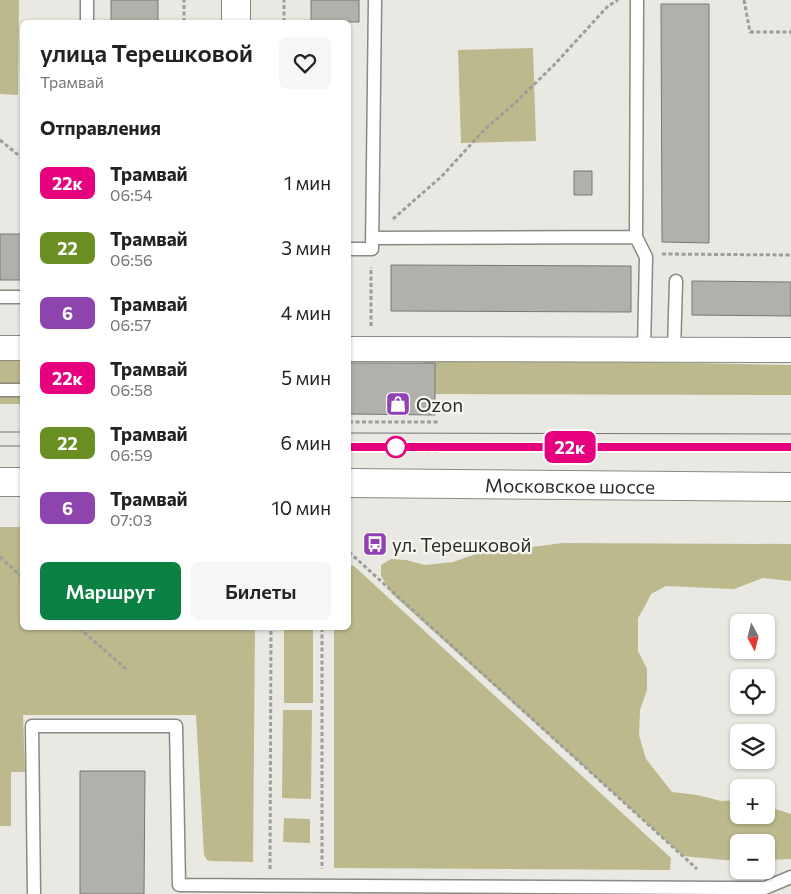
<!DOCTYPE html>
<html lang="ru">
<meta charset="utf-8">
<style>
:root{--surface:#fff;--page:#f6f6f6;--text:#222;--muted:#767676;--accent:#0b8043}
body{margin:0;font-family:Commissioner,sans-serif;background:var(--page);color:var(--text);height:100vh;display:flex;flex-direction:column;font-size:19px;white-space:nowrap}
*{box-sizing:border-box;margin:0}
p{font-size:16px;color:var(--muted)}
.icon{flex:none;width:28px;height:28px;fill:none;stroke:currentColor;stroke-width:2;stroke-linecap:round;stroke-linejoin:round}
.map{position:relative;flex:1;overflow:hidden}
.panel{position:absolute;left:20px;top:20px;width:331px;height:610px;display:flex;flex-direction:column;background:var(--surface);border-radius:8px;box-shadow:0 1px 4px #0004}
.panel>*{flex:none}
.badge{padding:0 10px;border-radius:8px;font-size:18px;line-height:32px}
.needle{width:32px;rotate:173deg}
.fabs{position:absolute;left:730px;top:614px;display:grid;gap:10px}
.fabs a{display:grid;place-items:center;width:45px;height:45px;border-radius:8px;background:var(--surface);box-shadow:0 1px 4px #0004;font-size:25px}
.map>.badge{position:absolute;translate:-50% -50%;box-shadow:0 0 0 2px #fff}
h2{padding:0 20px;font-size:19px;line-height:45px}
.round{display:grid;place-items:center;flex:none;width:52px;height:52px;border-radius:8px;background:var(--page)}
.headline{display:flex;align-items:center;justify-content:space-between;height:85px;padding:0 20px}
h1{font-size:24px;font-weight:600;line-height:38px}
.cta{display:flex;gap:10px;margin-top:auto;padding:10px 20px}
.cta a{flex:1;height:58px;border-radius:8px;background:var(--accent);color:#fff;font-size:20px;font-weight:600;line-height:58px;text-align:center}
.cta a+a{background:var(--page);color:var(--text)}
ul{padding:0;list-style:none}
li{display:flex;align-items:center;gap:15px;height:65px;padding:0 20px}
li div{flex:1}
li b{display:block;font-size:19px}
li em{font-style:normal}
li .badge{min-width:55px;font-weight:700;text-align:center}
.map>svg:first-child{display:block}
.green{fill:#bcb98d}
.building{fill:#b1b1ab;stroke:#797973}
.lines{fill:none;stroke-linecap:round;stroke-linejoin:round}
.lane-casing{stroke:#8a8983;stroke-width:15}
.street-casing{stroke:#8a8983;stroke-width:26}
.secondary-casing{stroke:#8a8983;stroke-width:30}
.primary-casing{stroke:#8a8983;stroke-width:30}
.path{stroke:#9e9e99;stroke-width:3;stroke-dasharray:4 2.5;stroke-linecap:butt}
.lane{stroke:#fff;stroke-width:12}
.street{stroke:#fff;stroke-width:24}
.secondary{stroke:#fff;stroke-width:28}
.primary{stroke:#fff;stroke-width:28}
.tram{stroke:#73736f;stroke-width:1}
.line-casing{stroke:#fff;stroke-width:11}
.line{stroke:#e6007e;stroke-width:8}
.stop-dot{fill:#fff;stroke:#e6007e;stroke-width:2.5}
.labels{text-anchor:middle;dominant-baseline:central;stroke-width:4.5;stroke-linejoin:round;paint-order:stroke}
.poi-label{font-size:19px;fill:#2b2b28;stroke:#f6f6ef;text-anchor:start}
.street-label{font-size:19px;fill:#2b2b28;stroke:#f6f6ef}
</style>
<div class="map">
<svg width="791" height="894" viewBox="0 0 791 894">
<rect width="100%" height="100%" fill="#e9e8e2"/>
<path class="green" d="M0,0H19L18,95L0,94Z
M533,48L536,141L461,143L458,50Z
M440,358L791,365V395L430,394L422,363L427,360Z
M0,360H22V404H0Z
M0,527H22V628H255L253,862L210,861L207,860L204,855L196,715H23L25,772H11V826H0Z
M563,543L791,544V581L763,578L734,589L666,586L651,594L645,606L638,618V651L647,669V690L640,710L639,735L646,759L672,792L697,795L721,801L739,800V815H766V806L791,814V859L766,860V842H739V860H724L683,856L392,594L381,576V565L391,559L406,560L425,565L453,562L476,554Z
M349,565L354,566L671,858L670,870L334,868V628H349Z
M284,628H313V703H284Z
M283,710H312L311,799L282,798Z
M284,818L310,819V843L283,842Z"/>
<path class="building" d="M111,0H158V22H111Z
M311,0H359V22H311Z
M661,4H709V243L662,242Z
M574,171H592V195H574Z
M0,234H22V280H0Z
M391,265L631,266V312L391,311Z
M692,281L791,282V316L692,315Z
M349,363H435V415L349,414Z
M80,771H145L144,894H80Z"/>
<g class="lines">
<defs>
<path id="lane" d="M87,22V0
M636,237L646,257L644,349
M372,238L636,237L637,0
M349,249H372L375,0
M0,297H22
M674,350L676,281
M0,390H22
M34,894L32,726H176L179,885L725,888
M725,894V888H765L791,877"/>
<path id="street" d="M0,348H22
M349,349L791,350"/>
<path id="secondary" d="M236,22V0"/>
<g id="primary">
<path d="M0,482H22"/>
<path id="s1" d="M349,483L791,487"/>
</g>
</defs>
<use href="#lane" class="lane-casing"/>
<use href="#street" class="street-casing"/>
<use href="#secondary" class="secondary-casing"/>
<use href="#primary" class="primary-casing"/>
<path class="path" d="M744,0L750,32H791
M184,22V0
M284,22V0
M0,140L22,158
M393,219L442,176L484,130L514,104L554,65L608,6L618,0
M662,254L791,255
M371,326V267
M349,422H438
M349,450L437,451
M349,552L697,869
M0,557L22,577
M79,628L126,669
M322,628V869
M270,869L271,628"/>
<use href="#lane" class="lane"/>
<use href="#street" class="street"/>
<use href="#secondary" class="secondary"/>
<use href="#primary" class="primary"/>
<path class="tram" d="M0,432H22
M349,433L791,434
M0,446H22
M349,447H791"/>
</g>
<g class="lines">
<defs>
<path id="line" d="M349,447H791"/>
</defs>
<use href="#line" class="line-casing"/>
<use href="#line" class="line"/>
</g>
<defs>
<symbol id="shop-square" viewBox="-11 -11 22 22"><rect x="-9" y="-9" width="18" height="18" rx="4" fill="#9142b2" stroke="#f6f6ef"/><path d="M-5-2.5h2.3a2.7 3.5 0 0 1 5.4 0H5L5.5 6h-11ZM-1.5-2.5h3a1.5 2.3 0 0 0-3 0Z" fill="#fff"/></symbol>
<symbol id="bus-square" viewBox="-11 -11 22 22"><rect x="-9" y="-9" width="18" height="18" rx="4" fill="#9142b2" stroke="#f6f6ef"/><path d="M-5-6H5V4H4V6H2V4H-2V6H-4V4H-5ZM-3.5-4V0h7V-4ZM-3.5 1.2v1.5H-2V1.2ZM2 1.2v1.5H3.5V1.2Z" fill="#fff"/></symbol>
</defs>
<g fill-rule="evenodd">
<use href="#shop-square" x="384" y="390" width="28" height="28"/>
<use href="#bus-square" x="361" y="530" width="28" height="28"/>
</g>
<circle class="stop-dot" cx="396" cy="447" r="10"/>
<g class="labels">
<g class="poi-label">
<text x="416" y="404">Ozon</text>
<text x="392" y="544">ул. Терешковой</text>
</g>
<g class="street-label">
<text stroke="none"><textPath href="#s1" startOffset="221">Московское шоссе</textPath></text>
</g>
</g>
</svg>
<div class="fabs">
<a><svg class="needle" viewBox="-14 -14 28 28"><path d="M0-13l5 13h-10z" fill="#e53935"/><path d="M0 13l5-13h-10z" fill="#767676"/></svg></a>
<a><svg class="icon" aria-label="locate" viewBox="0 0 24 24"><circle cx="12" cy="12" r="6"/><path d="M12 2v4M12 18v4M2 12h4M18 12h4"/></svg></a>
<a><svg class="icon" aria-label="layers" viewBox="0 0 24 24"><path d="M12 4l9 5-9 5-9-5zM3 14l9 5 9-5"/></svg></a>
<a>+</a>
<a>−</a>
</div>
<b class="badge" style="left:570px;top:447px;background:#e6007e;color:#fff">22к</b>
<section class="panel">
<div class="headline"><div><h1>улица Терешковой</h1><p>Трамвай</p></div><a class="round"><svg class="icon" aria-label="heart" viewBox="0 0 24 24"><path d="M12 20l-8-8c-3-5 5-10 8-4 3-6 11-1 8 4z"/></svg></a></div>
<h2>Отправления</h2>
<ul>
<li><span class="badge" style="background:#e6007e;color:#fff">22к</span><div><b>Трамвай</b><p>06:54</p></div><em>1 мин</em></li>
<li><span class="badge" style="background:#6b8e23;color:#fff">22</span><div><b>Трамвай</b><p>06:56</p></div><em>3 мин</em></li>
<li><span class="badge" style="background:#8e44ad;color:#fff">6</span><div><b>Трамвай</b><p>06:57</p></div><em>4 мин</em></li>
<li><span class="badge" style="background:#e6007e;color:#fff">22к</span><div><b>Трамвай</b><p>06:58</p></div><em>5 мин</em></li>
<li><span class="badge" style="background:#6b8e23;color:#fff">22</span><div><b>Трамвай</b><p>06:59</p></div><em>6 мин</em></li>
<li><span class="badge" style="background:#8e44ad;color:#fff">6</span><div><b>Трамвай</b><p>07:03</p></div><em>10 мин</em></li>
</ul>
<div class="cta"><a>Маршрут</a><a>Билеты</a></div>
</section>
</div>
